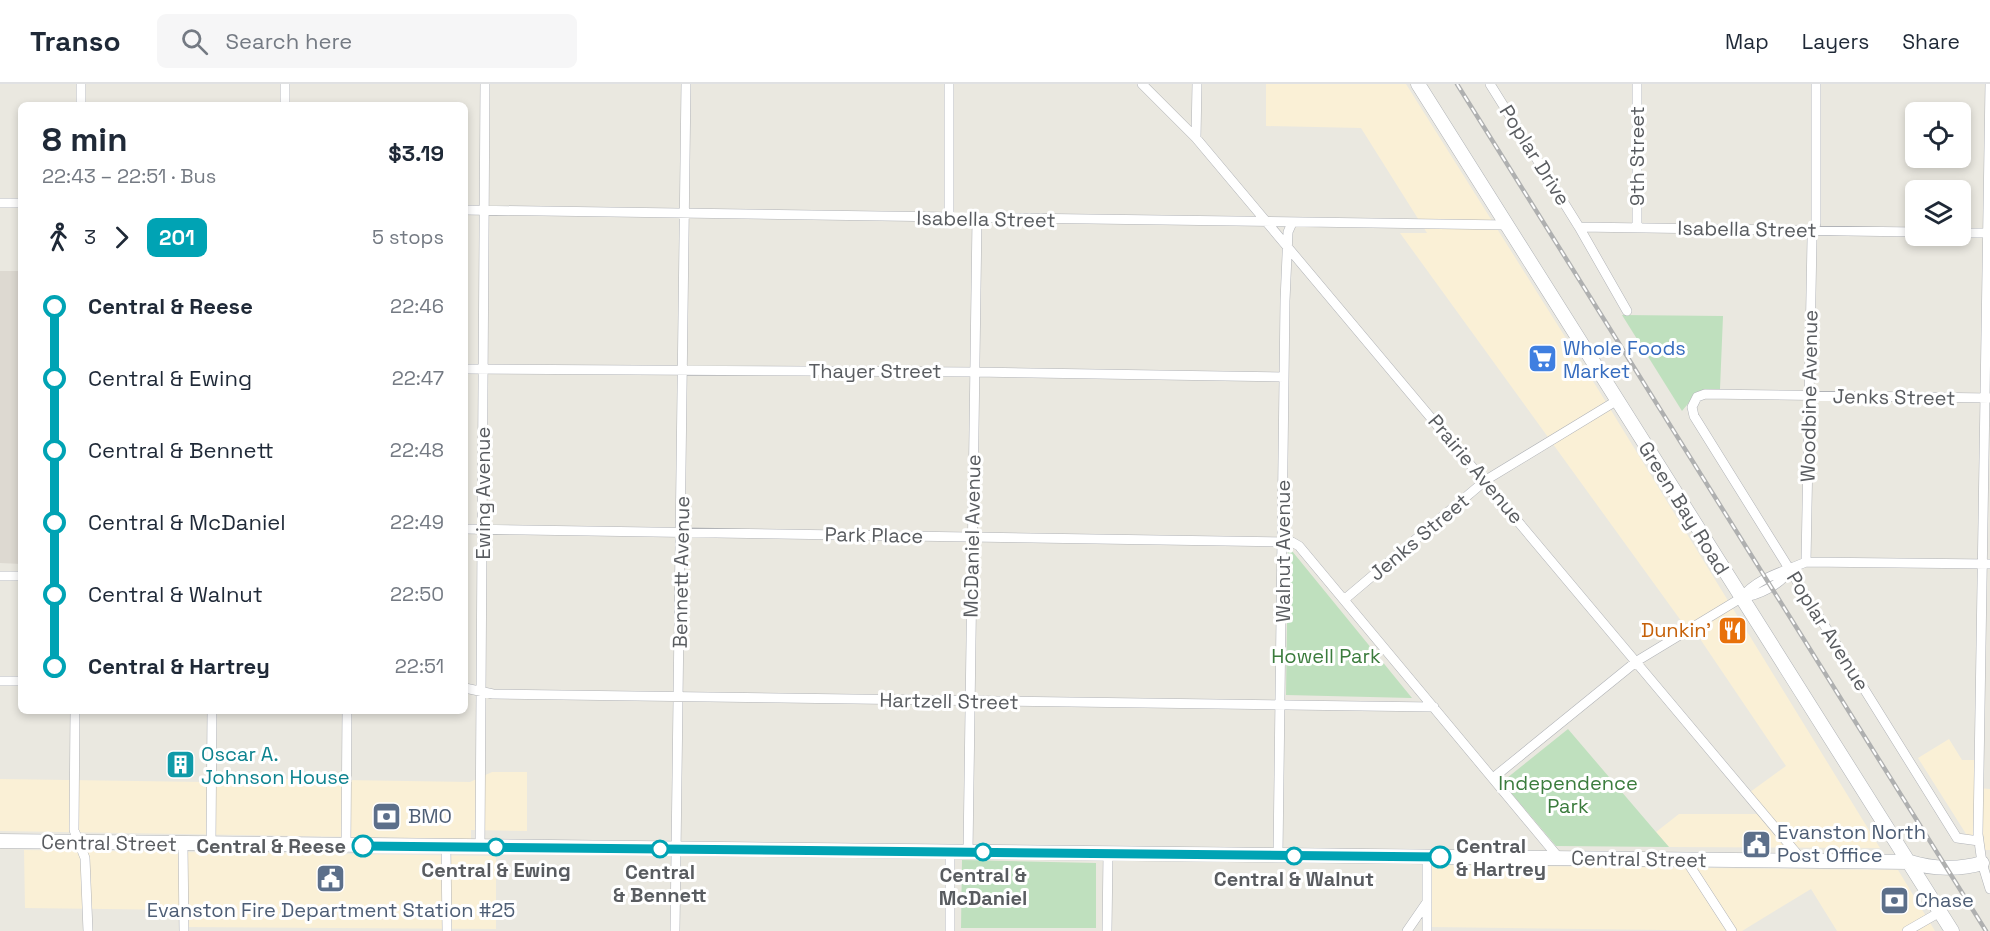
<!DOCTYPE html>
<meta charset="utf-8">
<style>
:root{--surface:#fff;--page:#f6f6f7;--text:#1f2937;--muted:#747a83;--line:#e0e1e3}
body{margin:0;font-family:"Space Grotesk",sans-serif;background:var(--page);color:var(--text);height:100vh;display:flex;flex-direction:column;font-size:22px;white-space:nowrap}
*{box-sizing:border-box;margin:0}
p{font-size:20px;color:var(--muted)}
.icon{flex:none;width:33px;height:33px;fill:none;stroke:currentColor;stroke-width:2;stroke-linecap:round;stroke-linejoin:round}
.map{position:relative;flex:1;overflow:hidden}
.sheet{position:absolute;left:18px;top:18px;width:450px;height:612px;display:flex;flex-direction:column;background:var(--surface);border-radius:9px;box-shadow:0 3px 9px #0003}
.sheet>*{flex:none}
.badge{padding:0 12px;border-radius:9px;font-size:21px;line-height:39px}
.controls{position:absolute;left:1905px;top:18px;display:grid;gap:12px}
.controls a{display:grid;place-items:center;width:66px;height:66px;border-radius:9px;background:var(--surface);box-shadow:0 3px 9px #0003;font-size:30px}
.map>.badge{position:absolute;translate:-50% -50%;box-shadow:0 0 0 3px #fff}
.legs{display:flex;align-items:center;gap:9px;height:66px;padding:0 24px;font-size:20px}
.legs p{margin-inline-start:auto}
.headline{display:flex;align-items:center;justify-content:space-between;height:102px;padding:0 24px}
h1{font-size:33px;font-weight:700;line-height:45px}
ul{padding:0 24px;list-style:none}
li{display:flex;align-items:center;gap:21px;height:72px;font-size:22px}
li i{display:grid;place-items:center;width:9px;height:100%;margin:0 8px;background:currentColor}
li i::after{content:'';width:15px;height:15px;margin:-8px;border:4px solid;border-radius:50%;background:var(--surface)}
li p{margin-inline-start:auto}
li:first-child i{background:linear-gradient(#0000 50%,currentColor 0)}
li:last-child i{background:linear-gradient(currentColor 50%,#0000 0)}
header{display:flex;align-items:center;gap:36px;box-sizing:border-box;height:84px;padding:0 30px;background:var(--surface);border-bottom:2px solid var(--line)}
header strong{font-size:28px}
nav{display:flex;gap:33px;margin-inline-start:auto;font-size:21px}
.search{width:420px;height:54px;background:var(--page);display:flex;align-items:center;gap:15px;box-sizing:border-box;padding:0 21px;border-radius:9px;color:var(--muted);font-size:22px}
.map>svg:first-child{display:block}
.commercial{fill:#faf0d6}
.education{fill:#ddd9d1}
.green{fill:#bfe0be}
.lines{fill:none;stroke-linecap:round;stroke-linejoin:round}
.street-casing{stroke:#b1b3b7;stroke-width:10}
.secondary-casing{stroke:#b0b3b7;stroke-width:15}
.street{stroke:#fff;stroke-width:9}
.secondary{stroke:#fff;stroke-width:14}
.rail-casing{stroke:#afb0b0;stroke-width:4.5}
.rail{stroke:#fff;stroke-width:2;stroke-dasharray:7;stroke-linecap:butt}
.line-1-casing{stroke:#fff;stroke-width:14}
.line-1{stroke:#00a3b4;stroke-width:9}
.stop-1-dot{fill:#fff;stroke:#00a3b4;stroke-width:3}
.labels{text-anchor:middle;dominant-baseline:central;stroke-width:6;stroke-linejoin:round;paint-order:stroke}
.street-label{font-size:20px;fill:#595c60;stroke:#fff}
.shop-label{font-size:20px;fill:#366cbe;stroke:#fff;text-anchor:start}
.food-label{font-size:20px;fill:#c56008;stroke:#fff;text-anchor:end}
.park-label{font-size:20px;fill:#3b7c3d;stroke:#fff}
.culture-label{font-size:20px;fill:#0d838f;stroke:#fff;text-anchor:start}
.service-label{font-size:20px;fill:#4e5e75;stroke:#fff;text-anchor:start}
.stop-label{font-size:20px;font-weight:bold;fill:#595c60;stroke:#fff}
</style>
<header>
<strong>Transo</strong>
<div class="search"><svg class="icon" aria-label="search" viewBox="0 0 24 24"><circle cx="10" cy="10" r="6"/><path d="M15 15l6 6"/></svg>Search here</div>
<nav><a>Map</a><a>Layers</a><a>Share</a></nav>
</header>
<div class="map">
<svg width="1990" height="847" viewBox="0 0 1990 847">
<rect width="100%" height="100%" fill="#eae8e0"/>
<path class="commercial" d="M1266,0H1406L1601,310L1880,764L1669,763L1656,748L1679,730H1761L1746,711L1786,682L1692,543L1687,545L1400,149H1427L1361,44L1266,42Z
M1949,655L1962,676H1979L1978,704L1990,705V766H1984V752L1968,753L1918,674Z
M492,688H527V747L471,746V755L0,747V695L267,699L280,695L470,698Z
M24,766L496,772V845L185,843V826L25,824Z
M1431,781L1898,786L1935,847H1837L1811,805L1742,847L1431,843Z"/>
<path class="education" d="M0,187H21V480L0,479Z"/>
<path class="green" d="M1622,231L1723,232L1720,305C1692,305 1698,309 1682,327Z
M1288,467H1292L1412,614L1286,611Z
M1568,645L1656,748L1669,763L1556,762L1502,698Z
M962,776L1096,779V844H961Z"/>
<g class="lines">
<defs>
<path id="street" d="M1142,0L1196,54L1803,777
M1490,0L1579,143L1627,227
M1990,0L1978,750L1982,779L1990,805
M81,21V0
M285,21V0
M1196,54L1197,0
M0,119H21
M465,126L1508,141
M949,134V0
M1579,143L1916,148
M1637,144V0
M1960,149H1990
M465,285L975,288L1284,293
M465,445L1292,458L1299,462L1559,774
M1806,478L1812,155L1816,139V0
M0,492H21
M1741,514C1758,493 1783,488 1806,478L1990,480
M1345,515L1486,396L1616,317
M0,597H21
M465,604L493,610L1434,623
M75,627L74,746L85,774L88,847
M1493,694L1637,577L1741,514C1759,511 1781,501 1790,485
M1979,757L1957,754L1694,332L1692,323L1697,313L1705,310L1990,314
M183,760L184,847
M211,761L212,627
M346,762L347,627
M446,763L447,847
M480,763L485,0
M968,768L977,135
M1278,771L1285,217L1288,148L1292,139
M1686,776L1732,847
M675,847L686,0
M950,847V768
M1107,847L1108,770
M1407,847L1427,818
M1427,847V773
M1907,847L1940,828"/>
<path id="secondary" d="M1418,0L1952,847
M0,757L1910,778C1932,785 1960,786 1982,779"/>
</defs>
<use href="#street" class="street-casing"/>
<use href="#secondary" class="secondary-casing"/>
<use href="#street" class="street"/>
<use href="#secondary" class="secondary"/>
<defs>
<path id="rail" d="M1457,0L1986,847"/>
</defs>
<use href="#rail" class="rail-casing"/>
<use href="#rail" class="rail"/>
</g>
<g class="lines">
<defs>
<path id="line-1" d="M363,762L1440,773"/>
</defs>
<use href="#line-1" class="line-1-casing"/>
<use href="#line-1" class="line-1"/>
</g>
<defs>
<symbol id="supermarket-square" viewBox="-11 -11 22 22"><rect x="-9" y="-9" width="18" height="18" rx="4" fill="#3f7fe0" stroke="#fff"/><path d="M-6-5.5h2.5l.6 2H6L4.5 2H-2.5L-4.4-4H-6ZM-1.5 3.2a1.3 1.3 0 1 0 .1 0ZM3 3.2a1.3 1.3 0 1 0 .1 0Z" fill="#fff"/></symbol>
<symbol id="restaurant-square" viewBox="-11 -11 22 22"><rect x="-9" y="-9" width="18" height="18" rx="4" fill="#e8710a" stroke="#fff"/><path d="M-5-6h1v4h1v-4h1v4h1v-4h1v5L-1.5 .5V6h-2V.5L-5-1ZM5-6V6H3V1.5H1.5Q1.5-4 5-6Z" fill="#fff"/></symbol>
<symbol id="building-square" viewBox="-11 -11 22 22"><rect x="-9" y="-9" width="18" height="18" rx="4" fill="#0f9aa8" stroke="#fff"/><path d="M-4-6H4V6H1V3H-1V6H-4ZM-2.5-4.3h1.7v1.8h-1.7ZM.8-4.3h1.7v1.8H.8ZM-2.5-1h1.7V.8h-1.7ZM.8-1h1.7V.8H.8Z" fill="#fff"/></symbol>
<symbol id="bank-square" viewBox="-11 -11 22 22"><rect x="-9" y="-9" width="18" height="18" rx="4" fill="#5c6f8a" stroke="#fff"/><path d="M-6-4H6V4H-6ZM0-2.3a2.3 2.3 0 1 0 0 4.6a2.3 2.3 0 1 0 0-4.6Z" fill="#fff"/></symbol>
<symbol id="civic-square" viewBox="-11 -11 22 22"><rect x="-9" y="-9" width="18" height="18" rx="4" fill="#5c6f8a" stroke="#fff"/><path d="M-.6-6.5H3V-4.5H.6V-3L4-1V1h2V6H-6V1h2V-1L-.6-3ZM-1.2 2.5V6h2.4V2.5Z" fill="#fff"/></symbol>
</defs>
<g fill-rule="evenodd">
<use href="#supermarket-square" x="1526" y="258" width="33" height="33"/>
<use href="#restaurant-square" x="1716" y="530" width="33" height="33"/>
<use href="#building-square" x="164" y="664" width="33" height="33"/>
<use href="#bank-square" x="370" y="716" width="33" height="33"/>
<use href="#civic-square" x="1740" y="744" width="33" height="33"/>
<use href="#civic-square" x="314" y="778" width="33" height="33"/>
<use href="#bank-square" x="1878" y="800" width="33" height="33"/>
</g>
<g class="stop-1-dot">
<circle cx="363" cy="762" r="10"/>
<circle cx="496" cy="763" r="8"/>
<circle cx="660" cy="765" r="8"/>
<circle cx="983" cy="768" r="8"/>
<circle cx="1294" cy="772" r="8"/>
<circle cx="1440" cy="773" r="10"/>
</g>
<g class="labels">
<g class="street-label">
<text transform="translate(1535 71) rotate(58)">Poplar Drive</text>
<text transform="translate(1637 72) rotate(-90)">9th Street</text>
<text transform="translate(986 135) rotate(1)">Isabella Street</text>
<text transform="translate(1747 145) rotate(1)">Isabella Street</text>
<text x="875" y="287">Thayer Street</text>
<text transform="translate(1809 312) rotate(-89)">Woodbine Avenue</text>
<text transform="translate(1894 313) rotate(1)">Jenks Street</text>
<text transform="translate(1476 385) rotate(50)">Prairie Avenue</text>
<text transform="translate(483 409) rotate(-90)">Ewing Avenue</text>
<text transform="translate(1684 424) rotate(58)">Green Bay Road</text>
<text transform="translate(874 451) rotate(1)">Park Place</text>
<text transform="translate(972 452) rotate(-89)">McDaniel Avenue</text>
<text transform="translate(1419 453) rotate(-40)">Jenks Street</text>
<text transform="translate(1283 467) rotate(-90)">Walnut Avenue</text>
<text transform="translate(681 488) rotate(-89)">Bennett Avenue</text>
<text transform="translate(1828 547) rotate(58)">Poplar Avenue</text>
<text transform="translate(949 617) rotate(1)">Hartzell Street</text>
<text transform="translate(109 759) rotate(1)">Central Street</text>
<text transform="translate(1639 775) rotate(1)">Central Street</text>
</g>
<g class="shop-label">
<text x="1563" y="264">Whole Foods<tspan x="1563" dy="23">Market</tspan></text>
</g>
<g class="food-label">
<text x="1711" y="546">Dunkin'</text>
</g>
<g class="park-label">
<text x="1326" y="572">Howell Park</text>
<text x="1568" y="699">Independence<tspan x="1568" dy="23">Park</tspan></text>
</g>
<g class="culture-label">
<text x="201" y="670">Oscar A.<tspan x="201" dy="23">Johnson House</tspan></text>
</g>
<g class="service-label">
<text x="408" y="732">BMO</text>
<text x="1777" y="748">Evanston North<tspan x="1777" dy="23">Post Office</tspan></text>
<text x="1915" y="816">Chase</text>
<text x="331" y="826" text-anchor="middle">Evanston Fire Department Station #25</text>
</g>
<g class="stop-label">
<text x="346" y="762" text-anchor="end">Central &amp; Reese</text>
<text x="1456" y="762" text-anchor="start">Central<tspan x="1456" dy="23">&amp; Hartrey</tspan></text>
<text x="496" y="786">Central &amp; Ewing</text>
<text x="660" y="788">Central<tspan x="660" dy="23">&amp; Bennett</tspan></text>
<text x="983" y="791">Central &amp;<tspan x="983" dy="23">McDaniel</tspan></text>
<text x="1294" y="795">Central &amp; Walnut</text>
</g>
</g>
</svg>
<div class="controls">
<a><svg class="icon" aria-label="locate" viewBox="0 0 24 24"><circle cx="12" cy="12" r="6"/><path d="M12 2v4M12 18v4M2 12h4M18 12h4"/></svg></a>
<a><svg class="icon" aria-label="layers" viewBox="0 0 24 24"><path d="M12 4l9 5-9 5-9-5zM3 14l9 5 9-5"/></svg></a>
</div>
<section class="sheet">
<div class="headline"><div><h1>8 min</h1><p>22:43 – 22:51 · Bus</p></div><b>$3.19</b></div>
<div class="legs"><svg class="icon" aria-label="walk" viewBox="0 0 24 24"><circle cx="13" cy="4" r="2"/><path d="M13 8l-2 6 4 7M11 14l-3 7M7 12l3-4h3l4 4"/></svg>3<svg class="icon" aria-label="forward" viewBox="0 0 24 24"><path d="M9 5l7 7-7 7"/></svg><b class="badge" style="background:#00a3b4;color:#fff">201</b><p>5 stops</p></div>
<ul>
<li><i style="color:#00a3b4"></i><b>Central &amp; Reese</b><p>22:46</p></li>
<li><i style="color:#00a3b4"></i><span>Central &amp; Ewing</span><p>22:47</p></li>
<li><i style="color:#00a3b4"></i><span>Central &amp; Bennett</span><p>22:48</p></li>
<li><i style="color:#00a3b4"></i><span>Central &amp; McDaniel</span><p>22:49</p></li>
<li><i style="color:#00a3b4"></i><span>Central &amp; Walnut</span><p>22:50</p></li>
<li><i style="color:#00a3b4"></i><b>Central &amp; Hartrey</b><p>22:51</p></li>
</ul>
</section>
</div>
